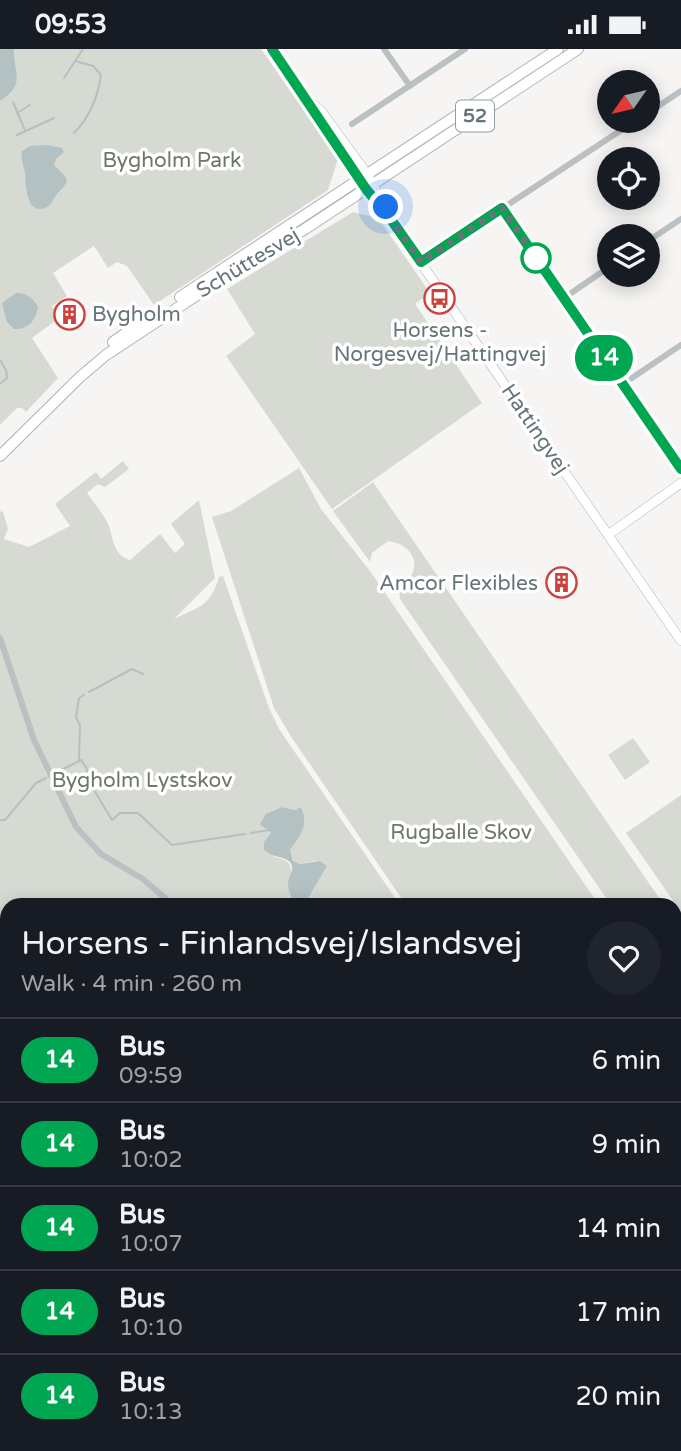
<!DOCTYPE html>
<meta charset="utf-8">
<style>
:root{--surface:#171b24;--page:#20242c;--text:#f1f3f6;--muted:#9ea1a6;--line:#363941}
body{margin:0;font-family:"Varela Round",sans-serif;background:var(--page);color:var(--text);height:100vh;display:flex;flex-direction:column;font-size:26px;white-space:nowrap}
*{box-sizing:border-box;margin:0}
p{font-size:23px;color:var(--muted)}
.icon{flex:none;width:38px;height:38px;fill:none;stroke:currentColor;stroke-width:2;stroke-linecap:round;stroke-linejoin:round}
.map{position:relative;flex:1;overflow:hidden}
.sheet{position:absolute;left:0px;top:849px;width:682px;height:555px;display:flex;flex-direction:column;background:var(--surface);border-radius:21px 21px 0 0;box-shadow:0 4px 18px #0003}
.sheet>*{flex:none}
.badge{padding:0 14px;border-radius:23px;font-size:24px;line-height:46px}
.needle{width:46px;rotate:236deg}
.buttons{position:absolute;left:597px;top:21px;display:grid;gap:14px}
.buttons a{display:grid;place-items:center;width:63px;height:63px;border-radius:50%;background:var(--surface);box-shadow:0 4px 18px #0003;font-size:35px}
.you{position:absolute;width:35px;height:35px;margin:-18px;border:5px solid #fff;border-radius:50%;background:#1a73e8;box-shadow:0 0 0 10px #1a73e833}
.map>.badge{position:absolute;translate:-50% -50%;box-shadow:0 0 0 4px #fff}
.round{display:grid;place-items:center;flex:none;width:74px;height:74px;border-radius:37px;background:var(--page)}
.head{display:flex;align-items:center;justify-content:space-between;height:119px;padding:0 21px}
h1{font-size:33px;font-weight:600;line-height:52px}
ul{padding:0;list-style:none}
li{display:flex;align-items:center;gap:21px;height:84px;padding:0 21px;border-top:2px solid var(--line)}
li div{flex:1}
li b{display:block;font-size:26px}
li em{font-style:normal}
li .badge{min-width:77px;font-weight:700;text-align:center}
.status{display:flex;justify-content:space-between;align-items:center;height:49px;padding:0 35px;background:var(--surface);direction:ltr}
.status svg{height:19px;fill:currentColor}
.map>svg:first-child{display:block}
.green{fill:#d7dad3;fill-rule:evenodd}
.water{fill:#b3c1c2}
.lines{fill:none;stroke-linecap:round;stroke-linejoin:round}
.stream{stroke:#b3c1c2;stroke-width:2}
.secondary-casing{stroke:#aeb4b7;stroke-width:10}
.primary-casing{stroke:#afb4b6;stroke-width:12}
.street{stroke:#bbc0c2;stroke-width:6}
.secondary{stroke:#fff;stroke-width:9}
.primary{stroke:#fff;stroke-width:10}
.line-casing{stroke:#fff;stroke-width:16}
.line{stroke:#00a651;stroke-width:10}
.walk{stroke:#65757a;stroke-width:7;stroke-dasharray:0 12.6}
.stop-dot{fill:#fff;stroke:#00a651;stroke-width:3.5}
.labels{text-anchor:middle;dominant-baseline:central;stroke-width:7;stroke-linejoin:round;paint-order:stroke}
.shield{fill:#fff;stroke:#939ea2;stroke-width:2}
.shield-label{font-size:19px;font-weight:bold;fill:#65757a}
.park-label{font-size:21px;fill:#6e7867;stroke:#fff}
.street-label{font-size:21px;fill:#65757a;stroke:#fff}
.poi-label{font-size:21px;fill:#65757a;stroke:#fff;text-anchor:start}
</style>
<div class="status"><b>09:53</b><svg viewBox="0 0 49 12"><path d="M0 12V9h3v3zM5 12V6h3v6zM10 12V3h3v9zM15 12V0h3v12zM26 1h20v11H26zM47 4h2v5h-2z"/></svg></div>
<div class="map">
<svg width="681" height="1402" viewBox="0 0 681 1402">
<rect width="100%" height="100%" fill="#f6f5f3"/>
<path class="green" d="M0,0H261L338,110L328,141L154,256L127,217L117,213L108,219L94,197L53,224L67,247L52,257L59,269L32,289L58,329L26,363L22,359H17L0,376Z
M353,163L378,169L430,244L415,255L482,354L332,460L226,307L255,285L227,240Z
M123,412L129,420L105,438L98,435L87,444C93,453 102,463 107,473C114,486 111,506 130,511L160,485L175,504L185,495L171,475L199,451L215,529L174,570C200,557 210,558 219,528L223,527L269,659L279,680L400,856H7V947L0,937V462L3,463L8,480L4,490L29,498L70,477L55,455L96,423L101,430ZM282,758L295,761L301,758C311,774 299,787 290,801L293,812L300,815L315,812L327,817L306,853L288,835C294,818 292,811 274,808L267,765Z
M299,419L321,460L370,522L599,856H406L290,686L274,659L212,468L231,462Z
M373,433L664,856H611L400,550L399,542C402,535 410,531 413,523C419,506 404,494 388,492L372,504L370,513L333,462Z
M633,689L650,713L625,731L608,706Z
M681,746V863L626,784Z
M676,967L681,975V1074L676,1078Z
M681,1081V1294L676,1270V1085Z
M7,1247V1363L0,1353V1251L3,1253Z
M676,1294L681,1314V1402H403L401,1397L676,1396Z
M186,1396L189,1402H21L19,1397Z"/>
<path class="water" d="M0,0H14C13,25 27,34 0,52Z
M47,96L62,99L64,103L56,110L54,116L65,127L67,132C64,139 61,140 57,145C53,149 53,155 47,158C26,168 26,136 25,124C24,116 20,110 22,102L30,97Z
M16,244C26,243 34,250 38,258C36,271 28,281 14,280L7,273L2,254Z
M282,758L295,761L301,758C310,775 300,787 290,801L293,812L300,815L320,812L327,817L306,853L300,856L295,854C291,849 288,841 288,833C289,826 296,819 289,812C284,808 272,808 264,801V793L271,784L260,775L266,765Z
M0,937L7,947V1200L0,1198Z
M401,1397L403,1402H189L186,1397Z"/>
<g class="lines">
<path class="stream" d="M64,29L83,0
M13,53L25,81
M17,64L30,56
M74,84C90,68 98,47 101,26L93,17L75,12
M17,86L54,69
M0,311L6,321L7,329L1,334
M89,643L132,620L143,625
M79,711L80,677L76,668L79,649L84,646
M55,724L81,711L87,720L88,731L112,771L120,764H138L172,796L245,785
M0,771H5L36,734L46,729
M251,784L269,781
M0,883L7,886
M676,1230L681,1229"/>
<defs>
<path id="secondary" d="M272,0L369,144L390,169L681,592
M313,55L321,62L367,125L387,161
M608,486L681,434
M0,1238L7,1242
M110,1396L113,1402"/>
<path id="primary" d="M180,248L558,0
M113,293L143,272
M0,407L80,328L106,306L238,219L305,180L578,0"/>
</defs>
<use href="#secondary" class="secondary-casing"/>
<use href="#primary" class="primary-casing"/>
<path class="street" d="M384,0L410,37
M648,64L681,42
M352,75L465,0
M502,159L681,420
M648,192L681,170
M421,213L635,72
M564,249L609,218
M623,335L681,296
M0,589L34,691L76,778L101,805L143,830L173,856
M444,1396L447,1402"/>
<use href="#secondary" class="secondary"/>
<use href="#primary" class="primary"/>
</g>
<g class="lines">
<defs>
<path id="line" d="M272,0L366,140L390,169L421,213L502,159L681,420"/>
</defs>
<use href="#line" class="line-casing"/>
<use href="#line" class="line"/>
<path class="walk" d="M386,158L390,169L421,213L502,159L536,209"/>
</g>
<defs>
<symbol id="bus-ring" viewBox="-11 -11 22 22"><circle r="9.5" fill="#fff" stroke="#cc413c" stroke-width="1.5"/><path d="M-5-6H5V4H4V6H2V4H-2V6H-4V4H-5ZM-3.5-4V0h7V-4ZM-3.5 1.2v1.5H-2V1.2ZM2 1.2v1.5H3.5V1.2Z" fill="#cc413c"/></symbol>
<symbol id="building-ring" viewBox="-11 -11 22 22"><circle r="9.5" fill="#fff" stroke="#cc413c" stroke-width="1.5"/><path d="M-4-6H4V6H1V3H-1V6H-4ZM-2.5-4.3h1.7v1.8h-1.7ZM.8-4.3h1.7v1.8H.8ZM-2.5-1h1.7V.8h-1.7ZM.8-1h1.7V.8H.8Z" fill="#cc413c"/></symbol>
</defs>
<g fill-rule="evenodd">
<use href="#bus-ring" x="422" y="232" width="35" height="35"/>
<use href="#building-ring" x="52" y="248" width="35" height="35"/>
<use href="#building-ring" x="544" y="516" width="35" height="35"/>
</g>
<circle class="stop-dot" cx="536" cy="209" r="14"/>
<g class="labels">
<rect class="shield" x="456" y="51.5" width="38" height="31" rx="5"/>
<g class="shield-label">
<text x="475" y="67">52</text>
</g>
<g class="park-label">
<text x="172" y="111">Bygholm Park</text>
<text x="142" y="731">Bygholm Lystskov</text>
<text x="461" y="783">Rugballe Skov</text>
</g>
<g class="street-label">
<text transform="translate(248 214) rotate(-31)">Schüttesvej</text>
<text transform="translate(535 380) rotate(56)">Hattingvej</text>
</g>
<g class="poi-label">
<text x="92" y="265">Bygholm</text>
<text x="440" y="281" text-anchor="middle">Horsens -<tspan x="440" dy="24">Norgesvej/Hattingvej</tspan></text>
<text x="538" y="534" text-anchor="end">Amcor Flexibles</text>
</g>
</g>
</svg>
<div class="buttons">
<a><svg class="needle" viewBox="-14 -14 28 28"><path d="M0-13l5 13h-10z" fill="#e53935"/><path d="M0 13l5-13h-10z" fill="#9ea1a6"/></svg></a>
<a><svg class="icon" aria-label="locate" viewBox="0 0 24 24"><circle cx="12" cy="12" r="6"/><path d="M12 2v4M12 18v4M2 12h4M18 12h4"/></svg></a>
<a><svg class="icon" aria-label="layers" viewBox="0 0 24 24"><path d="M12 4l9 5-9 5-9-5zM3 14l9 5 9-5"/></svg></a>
</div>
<div class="you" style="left:386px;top:158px"></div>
<b class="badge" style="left:604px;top:309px;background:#00a651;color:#fff">14</b>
<section class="sheet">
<div class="head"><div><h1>Horsens - Finlandsvej/Islandsvej</h1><p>Walk · 4 min · 260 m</p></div><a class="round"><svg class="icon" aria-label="heart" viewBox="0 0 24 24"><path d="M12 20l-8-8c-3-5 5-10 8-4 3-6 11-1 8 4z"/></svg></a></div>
<ul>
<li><span class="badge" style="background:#00a651;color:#fff">14</span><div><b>Bus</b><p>09:59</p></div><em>6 min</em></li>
<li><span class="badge" style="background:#00a651;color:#fff">14</span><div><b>Bus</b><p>10:02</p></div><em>9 min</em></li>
<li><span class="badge" style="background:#00a651;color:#fff">14</span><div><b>Bus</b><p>10:07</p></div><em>14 min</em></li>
<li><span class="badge" style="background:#00a651;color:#fff">14</span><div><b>Bus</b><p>10:10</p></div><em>17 min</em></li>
<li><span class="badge" style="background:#00a651;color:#fff">14</span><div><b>Bus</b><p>10:13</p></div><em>20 min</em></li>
</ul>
</section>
</div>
